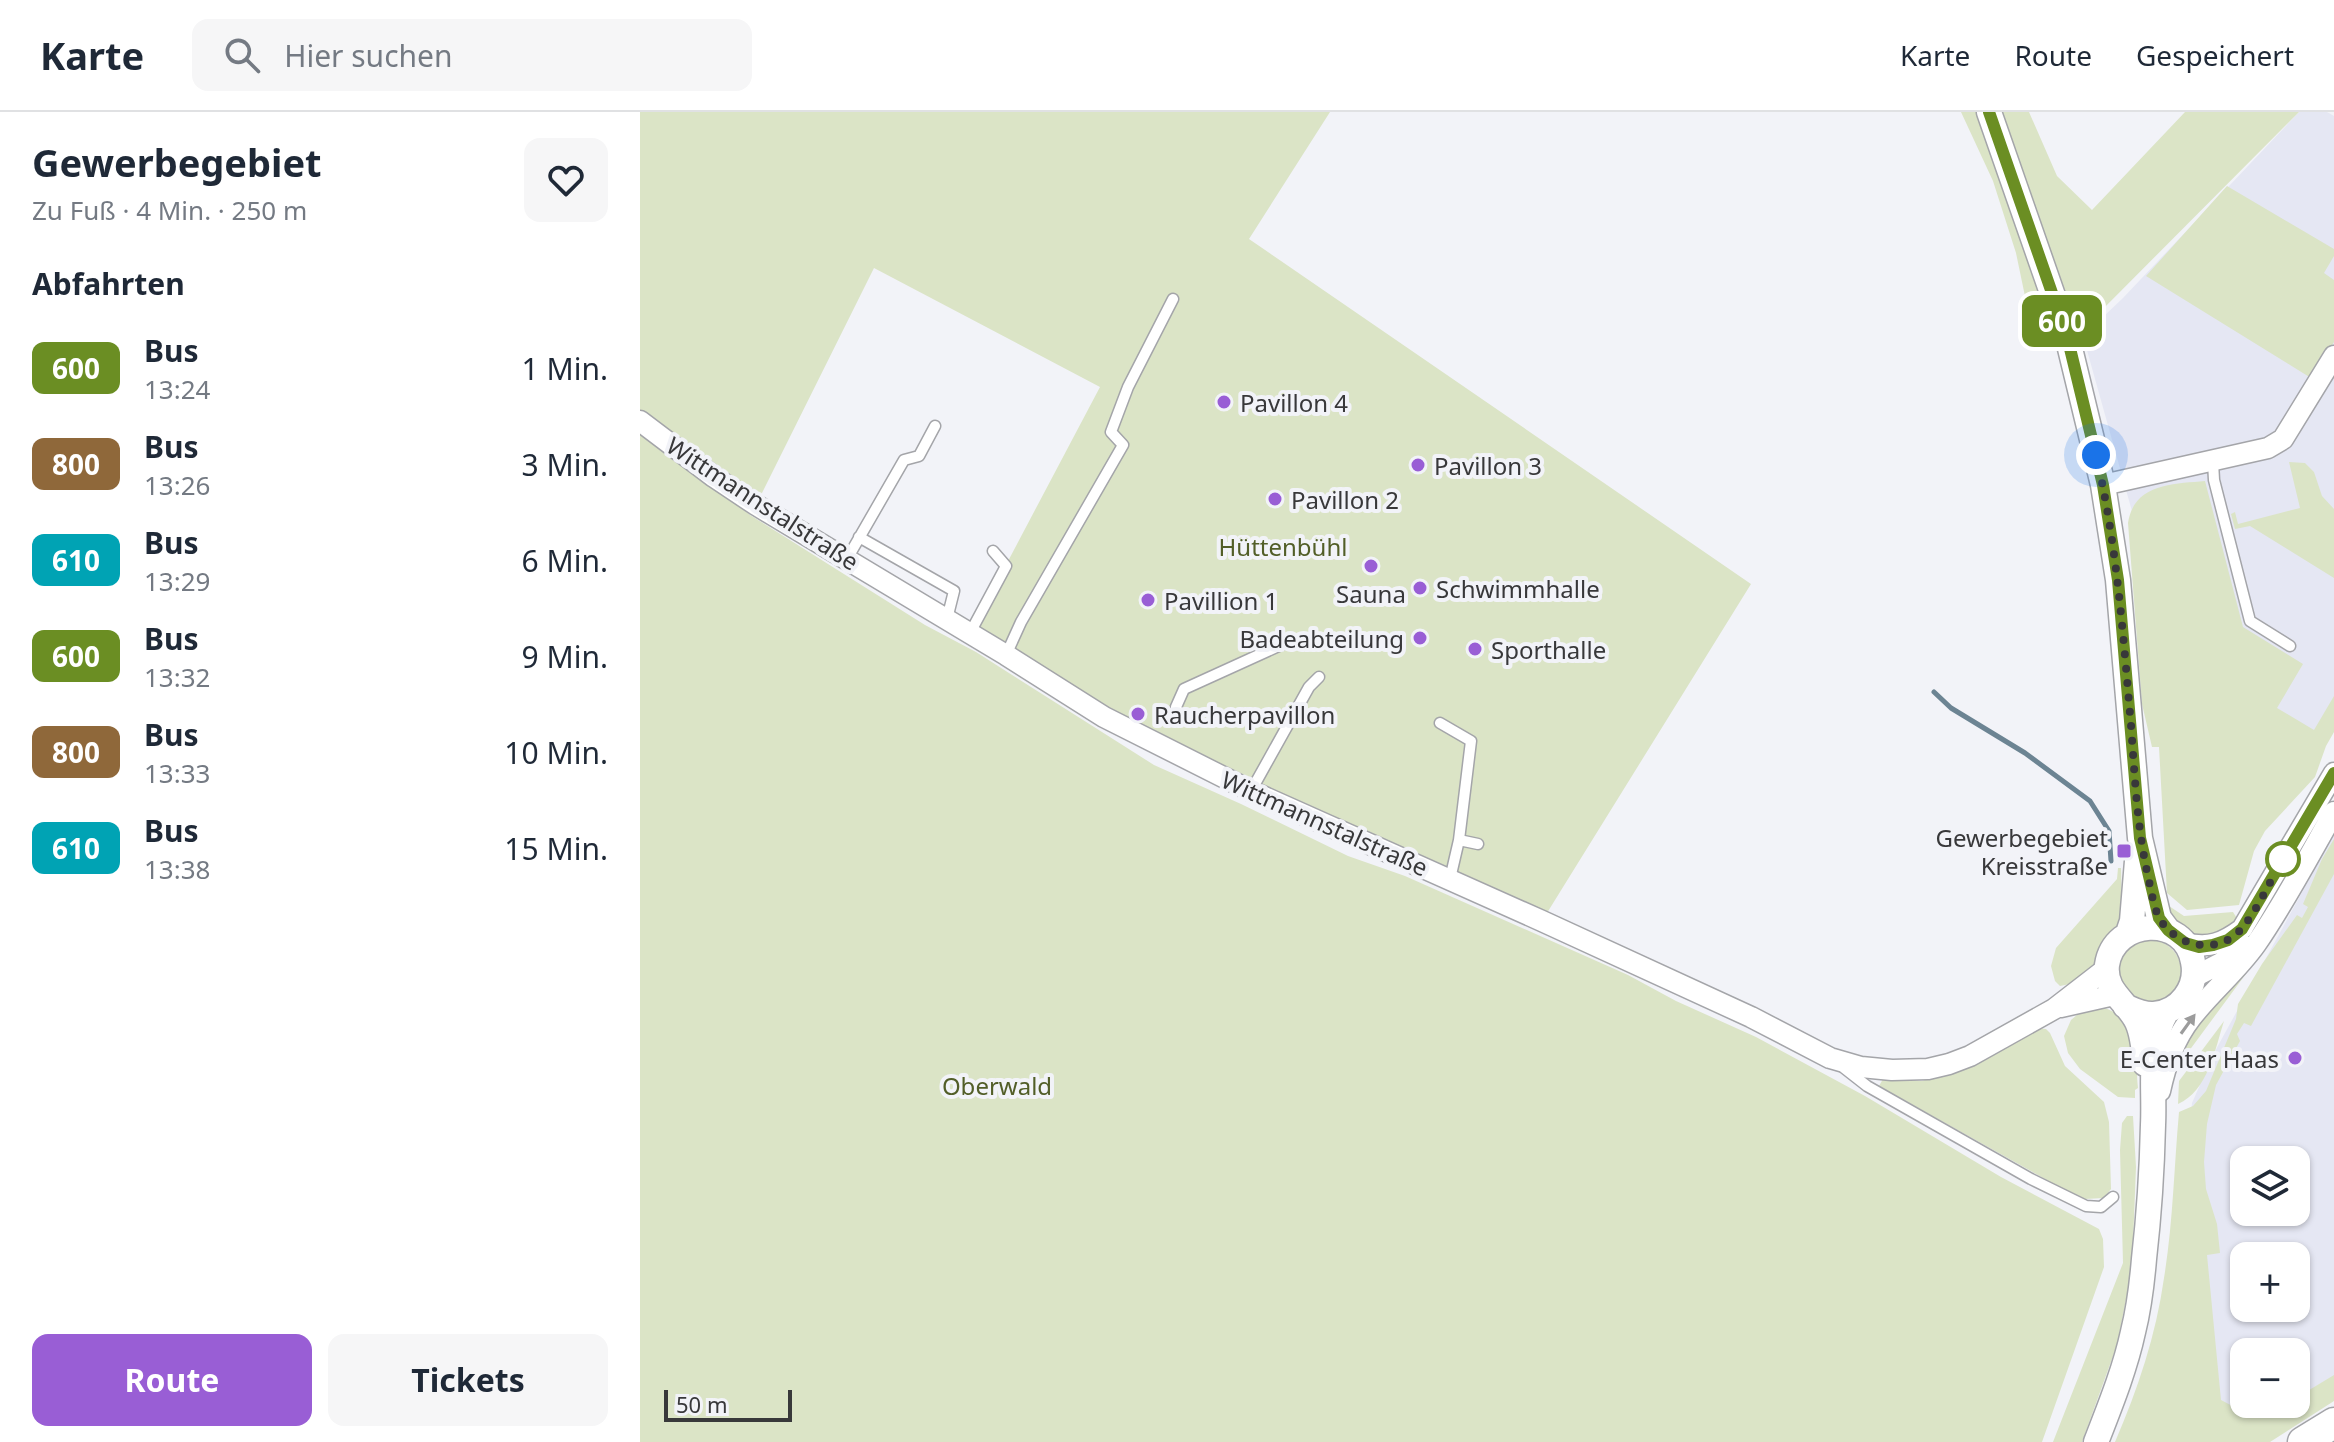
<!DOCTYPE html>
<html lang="de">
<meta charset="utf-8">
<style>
:root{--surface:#fff;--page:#f6f6f7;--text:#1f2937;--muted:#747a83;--line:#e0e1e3;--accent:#995ed5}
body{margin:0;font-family:"Noto Sans",sans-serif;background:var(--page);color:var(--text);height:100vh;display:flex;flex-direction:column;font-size:30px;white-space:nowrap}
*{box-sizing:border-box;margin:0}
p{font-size:26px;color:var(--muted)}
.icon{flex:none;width:44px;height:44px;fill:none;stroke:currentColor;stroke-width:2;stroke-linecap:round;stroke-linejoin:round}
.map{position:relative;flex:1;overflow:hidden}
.details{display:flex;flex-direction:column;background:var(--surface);width:640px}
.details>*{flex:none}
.badge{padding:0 16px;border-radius:12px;font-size:28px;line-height:52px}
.controls{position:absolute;left:1590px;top:1034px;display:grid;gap:16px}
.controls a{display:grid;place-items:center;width:80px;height:80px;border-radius:16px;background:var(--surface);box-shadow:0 2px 6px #0004;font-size:40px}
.scale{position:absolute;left:24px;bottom:20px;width:128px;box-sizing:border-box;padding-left:8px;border:4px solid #38383a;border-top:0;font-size:22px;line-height:28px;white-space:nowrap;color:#38383a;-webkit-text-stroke:6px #f2f3f8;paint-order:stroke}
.you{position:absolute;width:40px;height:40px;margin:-20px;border:6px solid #fff;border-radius:50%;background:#1a73e8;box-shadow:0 0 0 12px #1a73e833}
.map>.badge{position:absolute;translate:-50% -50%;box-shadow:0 0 0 4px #fff}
h2{padding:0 32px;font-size:30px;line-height:72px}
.round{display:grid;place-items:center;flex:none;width:84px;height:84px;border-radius:16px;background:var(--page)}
.headline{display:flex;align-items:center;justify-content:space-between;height:136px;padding:0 32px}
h1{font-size:38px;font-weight:700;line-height:60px}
.button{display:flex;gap:16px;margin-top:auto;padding:16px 32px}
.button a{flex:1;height:92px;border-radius:16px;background:var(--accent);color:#fff;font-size:32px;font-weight:700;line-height:92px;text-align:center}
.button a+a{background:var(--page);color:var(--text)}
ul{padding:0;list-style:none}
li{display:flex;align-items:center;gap:24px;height:96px;padding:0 32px}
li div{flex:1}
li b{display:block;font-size:30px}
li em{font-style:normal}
li .badge{min-width:88px;font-weight:700;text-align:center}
header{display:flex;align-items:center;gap:48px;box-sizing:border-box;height:112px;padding:0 40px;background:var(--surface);border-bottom:2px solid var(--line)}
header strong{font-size:38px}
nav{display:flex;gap:44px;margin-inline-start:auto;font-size:28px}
.search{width:560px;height:72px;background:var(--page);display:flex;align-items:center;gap:20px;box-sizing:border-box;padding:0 28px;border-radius:16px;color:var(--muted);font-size:30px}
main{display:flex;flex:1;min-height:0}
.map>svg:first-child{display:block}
.built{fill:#e5e7f3;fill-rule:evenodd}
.green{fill:#dbe4c6}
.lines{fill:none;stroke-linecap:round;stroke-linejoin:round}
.stream{stroke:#6c8493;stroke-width:5}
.service-casing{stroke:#a4a5a9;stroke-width:13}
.minor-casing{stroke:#a4a5a9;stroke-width:23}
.tertiary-casing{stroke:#a4a5a9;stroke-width:27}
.primary-casing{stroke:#a4a5a9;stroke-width:33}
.service{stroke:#fff;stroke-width:10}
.minor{stroke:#fff;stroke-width:20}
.tertiary{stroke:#fff;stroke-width:24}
.primary{stroke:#fff;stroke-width:30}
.oneway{fill:#9c9c9c}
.line-casing{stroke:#fff;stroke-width:18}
.line{stroke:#6b8e23;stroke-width:12}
.walk{stroke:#38383a;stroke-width:8;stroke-dasharray:0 14.4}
.poi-dot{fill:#995ed5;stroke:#f2f3f8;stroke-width:3}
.stop-dot{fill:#fff;stroke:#6b8e23;stroke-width:4}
.labels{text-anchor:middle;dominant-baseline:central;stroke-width:8;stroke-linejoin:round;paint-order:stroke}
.poi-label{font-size:24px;fill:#38383a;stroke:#f2f3f8;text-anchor:start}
.street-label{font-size:24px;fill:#38383a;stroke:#f2f3f8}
.park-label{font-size:24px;fill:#525e28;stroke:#f2f3f8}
</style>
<header>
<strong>Karte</strong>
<div class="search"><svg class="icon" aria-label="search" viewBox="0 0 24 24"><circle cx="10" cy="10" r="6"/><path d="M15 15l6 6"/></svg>Hier suchen</div>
<nav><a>Karte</a><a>Route</a><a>Gespeichert</a></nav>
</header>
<main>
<section class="details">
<div class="headline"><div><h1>Gewerbegebiet</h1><p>Zu Fuß · 4 Min. · 250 m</p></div><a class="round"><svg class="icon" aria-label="heart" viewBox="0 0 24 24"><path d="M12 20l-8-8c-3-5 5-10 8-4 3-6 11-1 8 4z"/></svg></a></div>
<h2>Abfahrten</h2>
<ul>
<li><span class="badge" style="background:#6b8e23;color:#fff">600</span><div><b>Bus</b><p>13:24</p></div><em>1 Min.</em></li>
<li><span class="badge" style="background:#8f683a;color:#fff">800</span><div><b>Bus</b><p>13:26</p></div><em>3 Min.</em></li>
<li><span class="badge" style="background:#00a3b4;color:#fff">610</span><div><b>Bus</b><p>13:29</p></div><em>6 Min.</em></li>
<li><span class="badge" style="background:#6b8e23;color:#fff">600</span><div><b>Bus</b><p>13:32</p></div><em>9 Min.</em></li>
<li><span class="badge" style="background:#8f683a;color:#fff">800</span><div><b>Bus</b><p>13:33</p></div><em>10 Min.</em></li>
<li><span class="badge" style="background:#00a3b4;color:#fff">610</span><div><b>Bus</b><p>13:38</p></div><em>15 Min.</em></li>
</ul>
<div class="button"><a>Route</a><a>Tickets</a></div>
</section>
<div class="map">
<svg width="1694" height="1330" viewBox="0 0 1694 1330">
<rect width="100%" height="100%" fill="#f2f3f8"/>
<path class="built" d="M1659,0H1687L1694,4V614L1674,648L1533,546L1443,224L1483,186Z
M1694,722V1287L1627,1326L1525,1272L1552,991L1574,941ZM1604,1048H1656V1100H1604ZM1604,1144H1656V1196H1604ZM1604,1240H1656V1292H1604Z"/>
<path class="green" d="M0,0H690L609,127L1111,472L902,809L525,636L330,521L460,275L234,156L116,393L0,308Z
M1321,0H1348L1411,211L1401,214L1391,213L1376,141L1353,69Z
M1360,0H1389L1417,64L1452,98L1545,0H1659L1451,209L1438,215Z
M1587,74L1694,137V144L1684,161L1694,168V230L1671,266L1506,164Z
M0,312L110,403L285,513L336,540L514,653L601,692L708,744L765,764L988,863L1036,889L1116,925L1225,984L1361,1065L1459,1117L1463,1127L1464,1155L1402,1330H0Z
M1649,350L1665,351L1674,360L1682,384L1694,397V466L1610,414L1595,417L1591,402L1595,400L1598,412L1660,396Z
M1565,369L1603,515L1663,552L1637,596L1674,618L1694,584V620L1686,634L1675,665L1625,719L1614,739L1599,793L1547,798L1527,781L1519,635H1512L1502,592L1488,411C1494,371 1534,372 1565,369Z
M1694,727V762L1611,914L1604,911L1597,922L1600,929L1576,973L1567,1012L1564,1050L1566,1077L1577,1112L1580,1141L1567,1143L1581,1288C1597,1296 1612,1307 1631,1301C1641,1298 1645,1292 1656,1292V1286L1694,1263V1289L1630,1330H1475C1498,1277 1516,1223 1524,1166C1533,1112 1534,1055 1539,1000L1553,994L1566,979L1596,907L1598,892L1622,852L1657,803L1662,806L1668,795L1663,792L1682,747Z
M1478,756H1481L1482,796L1486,802C1469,829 1455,869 1420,874L1415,869L1411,854L1416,836L1477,767Z
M1526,792L1544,804L1593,800L1598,808L1581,822L1556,825L1533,811Z
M1479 859a31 31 0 1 1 62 0a31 31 0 1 1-62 0Z
M1606,856L1608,859L1532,962L1554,914Z
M1462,895C1501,907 1495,942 1498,976L1495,978V986L1478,985L1440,957L1428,941L1424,924L1431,908L1444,897Z
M1584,909C1575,937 1568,979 1538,992L1539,969Z
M1397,916L1406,917L1410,921L1425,954L1464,990L1469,1010L1471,1077L1464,1086L1445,1087L1430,1081L1239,974L1243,967L1282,969L1332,952Z
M1487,1004H1493L1496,1055L1492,1157L1477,1233L1442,1330H1413L1483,1151L1480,1038L1482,1011Z"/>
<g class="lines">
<path class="stream" d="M1294,580L1311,596L1385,641L1450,689L1469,719L1471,749"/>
<defs>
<path id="service" d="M1573,350L1574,368L1610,509L1650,534
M219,425L314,479L307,507
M207,447L264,348L279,344L295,314
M330,521L366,454L353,439
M366,543L381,510L483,333L471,320L488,275L533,187
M542,608L536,595L544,577L643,532
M800,611L831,629L819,728L810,767
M611,679L669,575L679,565
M819,728L838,732
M1204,956L1227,974L1391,1067L1446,1094L1461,1095L1473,1085"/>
<path id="minor" d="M0,309L74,365L116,393L366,543L464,605L611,679L902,809L1111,905L1190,946L1221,955L1252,958L1288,957L1309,952L1330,944L1414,897L1467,856
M1463,373L1628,336L1643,327L1694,244
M1545,831C1569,837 1583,831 1602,817L1694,661
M1554,865L1583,850L1604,834
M1421,895L1474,883
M1520,979C1526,952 1534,928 1551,906C1571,880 1597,859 1616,832C1645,790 1669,744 1694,700"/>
<path id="tertiary" d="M1349,0L1427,224L1463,373L1478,468L1500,726L1519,806L1528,818
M1488,821L1492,809L1497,749
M1485,894C1494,898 1503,903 1514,902C1540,900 1558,875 1553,850C1545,802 1474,806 1467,853C1464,880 1487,889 1497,910C1503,923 1504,939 1505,952
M1456,1330C1470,1294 1485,1257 1493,1220C1499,1196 1502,1171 1504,1147C1509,1103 1512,1057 1513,1013C1515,974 1507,933 1527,899"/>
<path id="primary" d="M1663,1330L1694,1311"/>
</defs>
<use href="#service" class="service-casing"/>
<use href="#minor" class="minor-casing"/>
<use href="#tertiary" class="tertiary-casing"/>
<use href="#primary" class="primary-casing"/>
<use href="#service" class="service"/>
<use href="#minor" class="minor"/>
<use href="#tertiary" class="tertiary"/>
<use href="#primary" class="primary"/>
</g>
<defs><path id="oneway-solid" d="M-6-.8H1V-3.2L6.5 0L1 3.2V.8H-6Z" transform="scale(2)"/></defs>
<use class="oneway" href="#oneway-solid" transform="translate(1548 912) rotate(-54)"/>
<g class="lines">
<defs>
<path id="line" d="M1349,0L1427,224L1463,373L1478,468L1500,726L1519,806L1528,818L1545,831L1559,835L1573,833L1588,828L1602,817L1694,661"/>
</defs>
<use href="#line" class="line-casing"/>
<use href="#line" class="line"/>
<path class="walk" d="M1456,343C1477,432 1483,523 1491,613C1495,667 1497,716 1509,769C1512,782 1514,798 1521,809C1540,837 1581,843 1603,815C1619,795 1630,769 1643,747"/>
</g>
<g class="poi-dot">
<circle cx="584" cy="290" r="8"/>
<circle cx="778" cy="353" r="8"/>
<circle cx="635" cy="387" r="8"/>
<circle cx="731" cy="454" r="8"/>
<circle cx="780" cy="476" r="8"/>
<circle cx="508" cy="488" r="8"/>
<circle cx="780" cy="526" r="8"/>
<circle cx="835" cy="537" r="8"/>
<circle cx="498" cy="602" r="8"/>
<rect x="1476" y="731" width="16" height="16" rx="4"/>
<circle cx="1655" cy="946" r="8"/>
</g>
<circle class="stop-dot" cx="1643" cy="747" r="16"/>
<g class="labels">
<g class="poi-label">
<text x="600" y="290">Pavillon 4</text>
<text x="794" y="353">Pavillon 3</text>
<text x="651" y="387">Pavillon 2</text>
<text x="796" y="476">Schwimmhalle</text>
<text x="731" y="481" text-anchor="middle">Sauna</text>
<text x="524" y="488">Pavillion 1</text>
<text x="764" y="526" text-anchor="end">Badeabteilung</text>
<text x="851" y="537">Sporthalle</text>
<text x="514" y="602">Raucherpavillon</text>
<text x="1468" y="725" text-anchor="end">Gewerbegebiet<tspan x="1468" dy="28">Kreisstraße</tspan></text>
<text x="1639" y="946" text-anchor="end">E-Center Haas</text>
</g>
<g class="street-label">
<text transform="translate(123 391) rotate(33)">Wittmannstalstraße</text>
<text transform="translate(685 711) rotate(24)">Wittmannstalstraße</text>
</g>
<g class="park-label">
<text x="643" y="434">Hüttenbühl</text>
<text x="357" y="973">Oberwald</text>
</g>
</g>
</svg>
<div class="controls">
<a><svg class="icon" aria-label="layers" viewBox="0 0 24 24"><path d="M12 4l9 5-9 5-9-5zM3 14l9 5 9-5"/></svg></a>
<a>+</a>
<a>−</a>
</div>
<div class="scale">50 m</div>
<div class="you" style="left:1456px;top:343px"></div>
<b class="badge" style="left:1422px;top:209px;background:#6b8e23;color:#fff">600</b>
</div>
</main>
